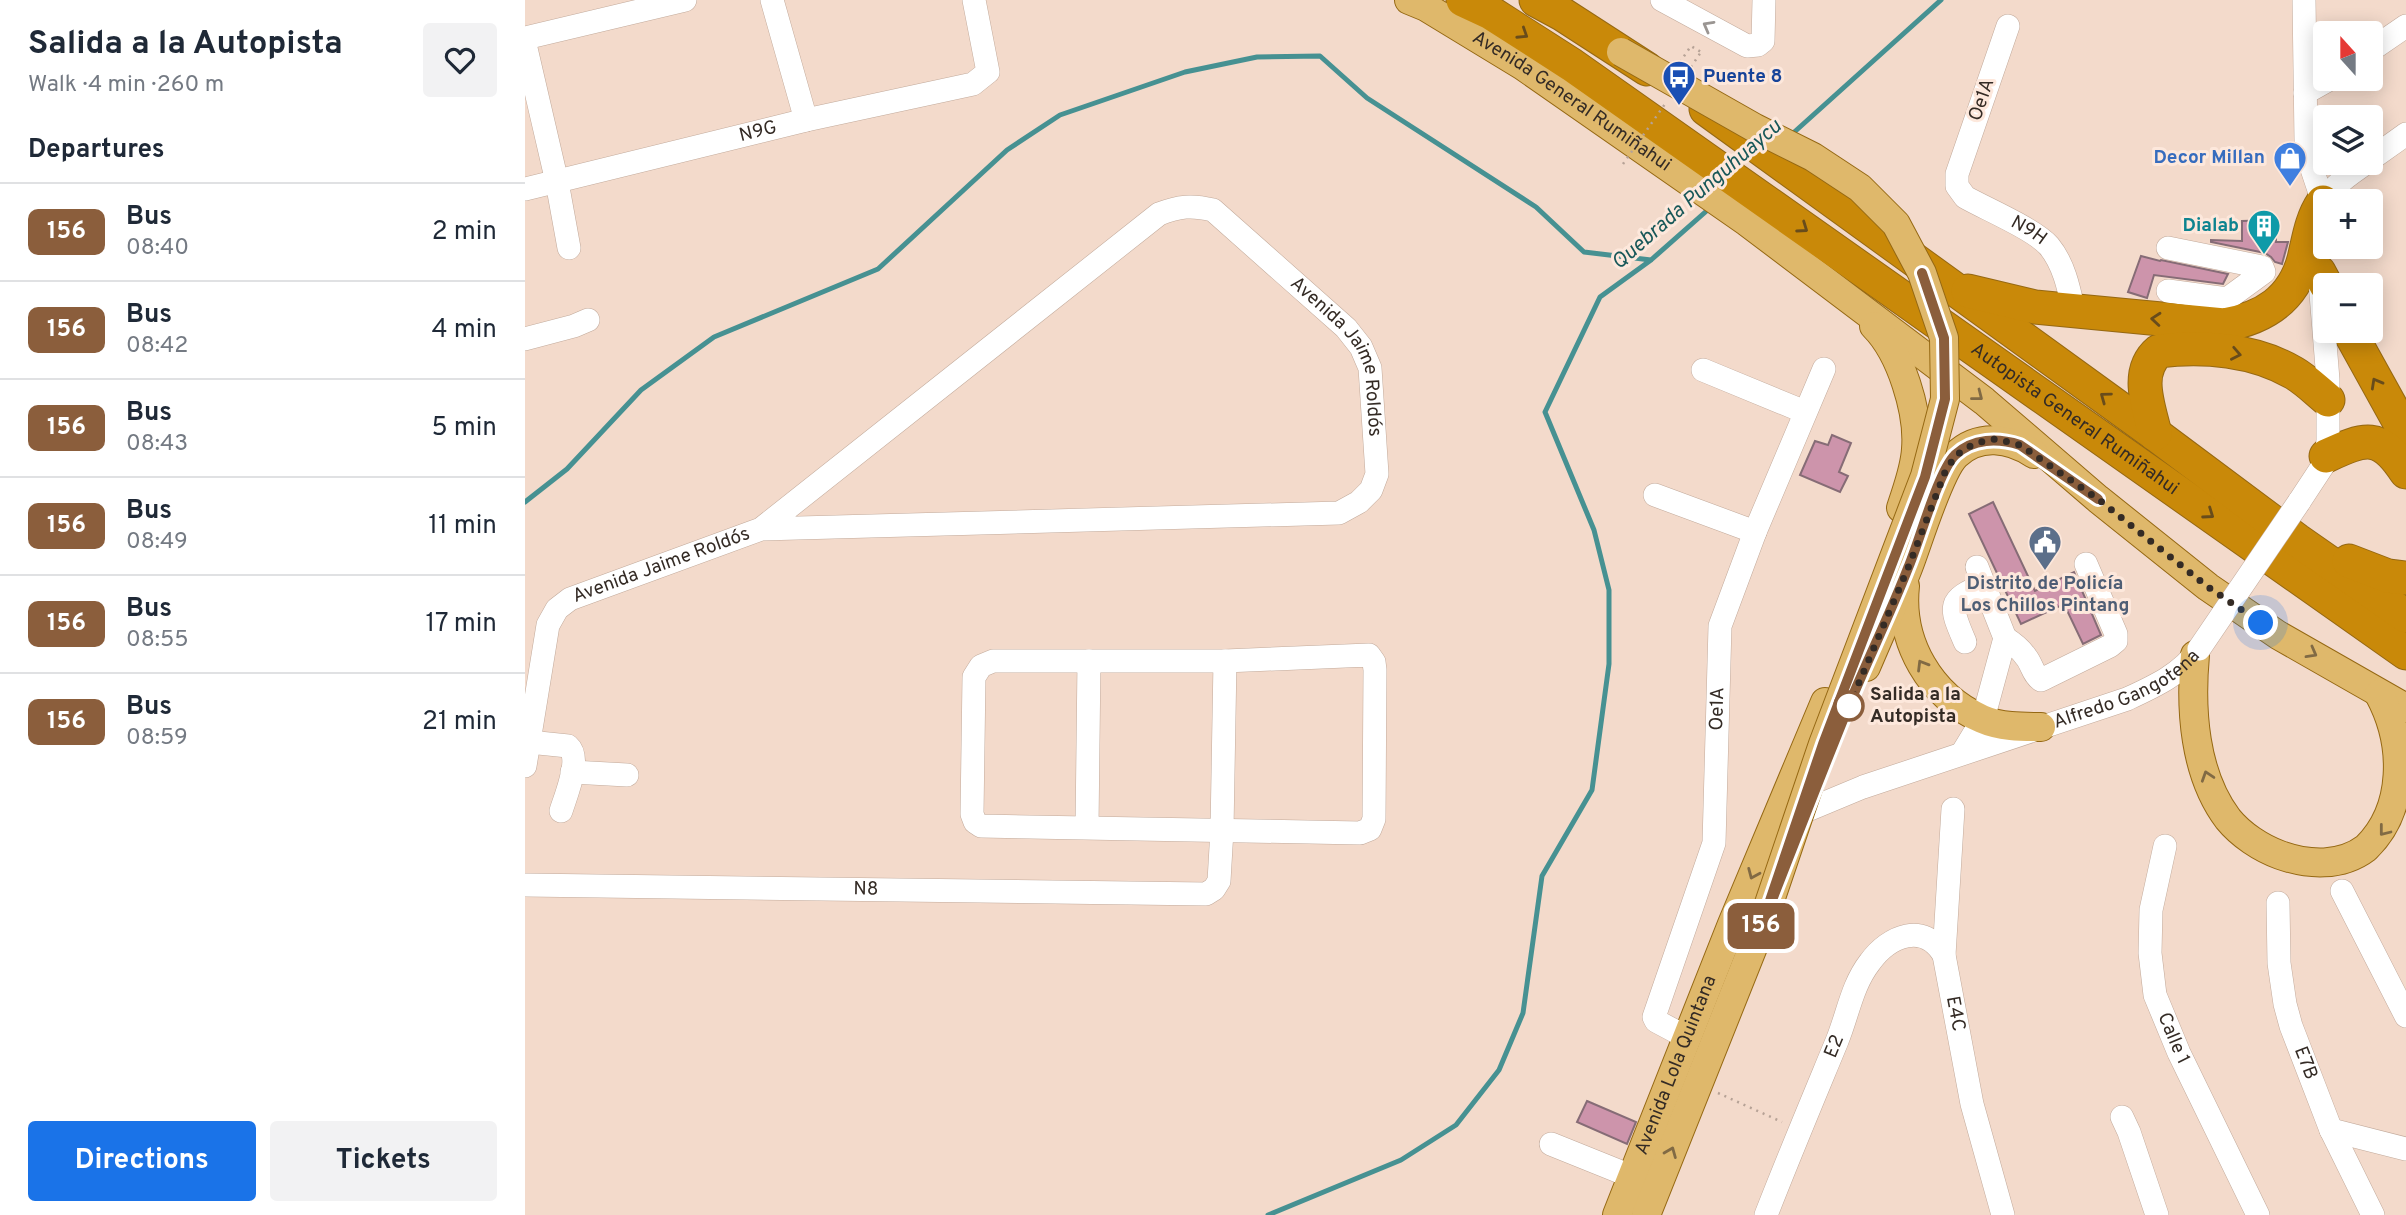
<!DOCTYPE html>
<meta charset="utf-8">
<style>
:root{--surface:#fff;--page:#f2f2f3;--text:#1f2937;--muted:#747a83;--line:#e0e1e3;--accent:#1a73e8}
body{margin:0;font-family:Overpass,sans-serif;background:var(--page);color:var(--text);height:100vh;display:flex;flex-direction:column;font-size:26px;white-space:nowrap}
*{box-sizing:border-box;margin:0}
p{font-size:23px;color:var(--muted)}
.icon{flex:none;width:38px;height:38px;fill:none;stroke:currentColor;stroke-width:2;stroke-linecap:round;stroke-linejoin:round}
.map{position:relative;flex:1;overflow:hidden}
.panel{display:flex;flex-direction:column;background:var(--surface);width:525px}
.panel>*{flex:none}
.badge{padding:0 14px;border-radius:10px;font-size:24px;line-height:46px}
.needle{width:46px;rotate:339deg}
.controls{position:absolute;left:1788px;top:21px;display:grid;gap:14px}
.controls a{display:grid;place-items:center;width:70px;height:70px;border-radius:7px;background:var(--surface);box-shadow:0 4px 18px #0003;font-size:35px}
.you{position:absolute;width:35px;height:35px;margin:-18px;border:5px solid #fff;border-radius:50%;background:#1a73e8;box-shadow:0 0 0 10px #1a73e833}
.map>.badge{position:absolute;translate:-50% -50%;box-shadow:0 0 0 4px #fff}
h2{padding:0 28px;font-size:26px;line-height:63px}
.round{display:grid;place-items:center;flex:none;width:74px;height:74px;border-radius:7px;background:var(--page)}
.head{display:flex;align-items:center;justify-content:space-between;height:119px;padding:0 28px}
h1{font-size:33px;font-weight:700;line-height:52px}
.cta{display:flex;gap:14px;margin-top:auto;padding:14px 28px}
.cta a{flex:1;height:80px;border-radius:7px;background:var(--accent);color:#fff;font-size:28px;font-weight:700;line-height:80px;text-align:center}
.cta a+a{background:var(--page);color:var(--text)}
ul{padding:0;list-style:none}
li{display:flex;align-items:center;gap:21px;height:98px;padding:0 28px;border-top:2px solid var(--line)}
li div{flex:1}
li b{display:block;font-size:26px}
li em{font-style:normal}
li .badge{min-width:77px;font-weight:700;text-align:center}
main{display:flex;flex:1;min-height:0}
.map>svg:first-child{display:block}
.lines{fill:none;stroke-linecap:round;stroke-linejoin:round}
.stream{stroke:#469192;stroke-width:5}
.building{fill:#cd94ab;stroke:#866c76;stroke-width:2}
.minor-casing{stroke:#c2aa9b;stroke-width:24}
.major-casing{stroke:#956813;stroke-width:30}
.highway-casing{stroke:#956813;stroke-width:35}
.path{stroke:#b6a296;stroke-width:2.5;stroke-dasharray:2 5;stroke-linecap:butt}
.minor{stroke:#fff;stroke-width:23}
.major{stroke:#dfb86b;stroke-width:28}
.highway{stroke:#c98909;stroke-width:33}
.minor-bridge-casing{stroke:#c2aa9b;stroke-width:24;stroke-linecap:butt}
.major-bridge-casing{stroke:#956813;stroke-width:30;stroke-linecap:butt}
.path-bridge{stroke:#b6a296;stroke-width:2.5;stroke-dasharray:2 5;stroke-linecap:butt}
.minor-bridge{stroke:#fff;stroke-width:23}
.major-bridge{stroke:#dfb86b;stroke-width:28}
.oneway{stroke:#9a9592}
.oneway2{stroke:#684c1b}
.oneway3{stroke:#816a44}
.line-casing{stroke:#fff;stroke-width:16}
.line{stroke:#8b5e3c;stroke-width:10}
.walk{stroke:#342b25;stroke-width:7;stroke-dasharray:0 12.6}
.stop-dot{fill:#fff;stroke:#8b5e3c;stroke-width:3.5}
.labels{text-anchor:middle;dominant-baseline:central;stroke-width:6;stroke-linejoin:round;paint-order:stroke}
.transit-label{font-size:19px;font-weight:bold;fill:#164399;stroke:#fde8dc;text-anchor:start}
.street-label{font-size:19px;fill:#342b25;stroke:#fde8dc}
.shop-label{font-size:19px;font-weight:bold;fill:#366cbe;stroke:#fde8dc;text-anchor:end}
.culture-label{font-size:19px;font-weight:bold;fill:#0d838f;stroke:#fde8dc;text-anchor:end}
.service-label{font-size:19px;font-weight:bold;fill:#4e5e75;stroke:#fde8dc}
.stop-label{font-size:19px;font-weight:bold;fill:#342b25;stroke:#fde8dc;text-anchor:start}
.water-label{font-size:21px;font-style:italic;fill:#185859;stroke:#fde8dc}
</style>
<main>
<section class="panel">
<div class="head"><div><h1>Salida a la Autopista</h1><p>Walk · 4 min · 260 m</p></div><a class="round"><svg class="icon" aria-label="heart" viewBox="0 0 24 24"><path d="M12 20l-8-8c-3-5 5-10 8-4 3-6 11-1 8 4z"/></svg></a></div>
<h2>Departures</h2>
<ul>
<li><span class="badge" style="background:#8b5e3c;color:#fff">156</span><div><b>Bus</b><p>08:40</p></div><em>2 min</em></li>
<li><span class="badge" style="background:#8b5e3c;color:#fff">156</span><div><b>Bus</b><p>08:42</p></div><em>4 min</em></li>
<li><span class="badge" style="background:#8b5e3c;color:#fff">156</span><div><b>Bus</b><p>08:43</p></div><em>5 min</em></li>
<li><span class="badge" style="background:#8b5e3c;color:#fff">156</span><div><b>Bus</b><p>08:49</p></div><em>11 min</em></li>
<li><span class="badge" style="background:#8b5e3c;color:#fff">156</span><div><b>Bus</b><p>08:55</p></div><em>17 min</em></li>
<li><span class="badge" style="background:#8b5e3c;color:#fff">156</span><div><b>Bus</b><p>08:59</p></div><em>21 min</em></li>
</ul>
<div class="cta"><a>Directions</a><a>Tickets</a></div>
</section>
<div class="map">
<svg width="1881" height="1215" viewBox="0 0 1881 1215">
<rect width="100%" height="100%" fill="#f3dacb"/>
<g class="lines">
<path class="stream" d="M1266,135L1416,0
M0,502L42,469L116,390L189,337L353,269L482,150L535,115L660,72L732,57L795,56L842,98L1011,207L1059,252L1126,260
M743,1215L876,1160L931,1125L974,1070L998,1013L1017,876L1067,790L1084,664V590L1069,530L1020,412L1075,297L1126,260L1186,207"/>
</g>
<path class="building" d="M1751,220V242H1763L1757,264L1750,262L1746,257L1740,253L1686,242V240L1717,241V221Z
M1616,256L1635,261L1636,260L1703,274L1698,284L1629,275L1622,298L1603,292Z
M1307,435L1326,443L1314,472L1323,476L1315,492L1275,475L1290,441L1303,445Z
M1468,502L1510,591L1549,572L1576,635L1558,644L1539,604L1496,624L1444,514Z
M1062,1101L1111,1122L1102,1144L1052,1122Z"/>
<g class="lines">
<defs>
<g id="minor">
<path d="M247,0L281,120"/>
<path d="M1137,0L1222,46L1233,45L1238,41L1239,0"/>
<path d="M1779,0L1781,140L1782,154L1798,202"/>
<path id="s1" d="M1483,26L1432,174V186L1440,197C1461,209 1509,229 1524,246C1539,264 1544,289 1549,312"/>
<path d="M0,38L160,0"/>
<path d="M0,44L32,182L44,248"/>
<path d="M1846,50L1881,26"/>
<path d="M1780,93L1805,79"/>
<path d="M1846,159L1881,134"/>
<path id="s2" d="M0,189L281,120L448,84L463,72L449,0"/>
<path d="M1795,214C1801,189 1821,177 1841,163"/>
<path d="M1643,248L1737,267L1739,272L1702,299L1643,291"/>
<path d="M0,339L49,326L63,320"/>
<path d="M1178,370L1280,412"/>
<path d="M1130,495L1230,532"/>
<path d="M1774,502L1799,464L1803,441V380L1794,269"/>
<path d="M1452,567L1480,638"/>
<path d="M1440,642C1425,607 1421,600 1459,585"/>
<path d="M844,655L849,662L850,670L849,819L845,829L835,833L456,826L450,822L447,814L449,677L456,666L468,661H700Z"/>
<path d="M4,742L43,746C57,758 41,795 36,811"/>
<path d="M1438,752L1458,719L1480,638C1488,643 1495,648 1501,657C1507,664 1508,675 1516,680L1585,646L1591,641V634L1561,564"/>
<path id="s3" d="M0,766L23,625L32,609L45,599L236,529L634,214C654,206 667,205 688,210L821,328L836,347L845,368L852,474L846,490L834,502L814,513L236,529"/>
<path d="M47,772L102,775"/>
<path id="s4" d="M1428,809L1419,955L1447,1104L1478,1215"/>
<path id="s5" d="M1266,817L1338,787L1602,699C1628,687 1657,674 1674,649"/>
<path d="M562,827L564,661"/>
<path id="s6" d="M1640,846L1626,910L1625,953L1630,995L1654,1053L1733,1215"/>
<path id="s7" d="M0,885L681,894L689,889L694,881L697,830L700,661"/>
<path d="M1817,891L1881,1016"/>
<path id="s8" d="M1753,903L1754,963L1760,1004L1766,1026L1806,1130L1848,1215"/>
<path id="s9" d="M1163,1038L1131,1021L1129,1017L1189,843L1195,626L1230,532L1299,369"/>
<path d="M1597,1117L1604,1132L1632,1215"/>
<path d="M1806,1130L1881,1149"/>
<path d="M1026,1144L1108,1177"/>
<path id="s10" d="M1241,1215C1264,1156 1288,1099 1312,1041C1323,1014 1327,985 1345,962C1364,936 1399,921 1419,955"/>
</g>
<g id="major">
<path id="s11" d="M884,0L901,7L998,66L1222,222L1459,401L1573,499L1683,587L1753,635L1881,708"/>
<path d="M1349,326C1376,353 1394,412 1391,449C1390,469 1382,489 1376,508"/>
<path d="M1380,586C1374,642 1405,696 1457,719C1475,727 1496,727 1516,727"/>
<path d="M1670,655C1665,709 1669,774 1703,819C1716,835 1736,848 1755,855C1783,865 1816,867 1841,848C1881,809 1881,744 1854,694"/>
<path d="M1341,667C1355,634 1370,601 1383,568C1393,543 1414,471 1431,455C1454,433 1485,438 1509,454"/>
<path id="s12" d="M1092,1215L1207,924L1300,702"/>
<path d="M1121,1215L1242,912"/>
</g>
<g id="highway">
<path id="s13" d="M938,0L966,13L1047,65L1881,653"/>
<path d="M1011,0L1037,14L1122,69"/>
<path d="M1181,109L1630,434L1772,540L1881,616"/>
<path d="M1794,272L1801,285"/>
<path d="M1443,291L1510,307L1699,325C1739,318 1768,300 1779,259C1784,238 1786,220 1798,202"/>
<path d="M1824,331L1881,434"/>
<path d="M1630,434C1624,407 1609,372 1634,351C1678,345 1730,350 1769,373C1781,380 1792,391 1803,400"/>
<path d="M1801,456C1840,438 1855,432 1881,472"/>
<path d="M1824,561L1863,576L1881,578"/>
</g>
</defs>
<use href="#minor" class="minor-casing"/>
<use href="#major" class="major-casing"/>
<use href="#highway" class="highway-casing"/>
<path class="path" d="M1155,62L1166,46L1176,52
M1193,1093L1257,1122"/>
<use href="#minor" class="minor"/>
<use href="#major" class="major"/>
<use href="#highway" class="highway"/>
<defs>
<path id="minor-bridge" d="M1674,649L1774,502"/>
<path id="major-bridge" d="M1096,52L1230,128L1288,157L1335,188L1371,224L1397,273L1419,338L1420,399L1400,476L1298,744L1234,933"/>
</defs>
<use href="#minor-bridge" class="minor-bridge-casing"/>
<use href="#major-bridge" class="major-bridge-casing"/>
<path class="path-bridge" d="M1166,67L1176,52
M1098,164L1140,104"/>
<use href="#minor-bridge" class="minor-bridge"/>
<use href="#major-bridge" class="major-bridge"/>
</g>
<defs><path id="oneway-chevron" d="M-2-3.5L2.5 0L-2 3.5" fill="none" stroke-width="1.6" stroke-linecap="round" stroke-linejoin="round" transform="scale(1.75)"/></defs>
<use class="oneway" href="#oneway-chevron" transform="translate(1183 26) rotate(-151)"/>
<g class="oneway2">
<use href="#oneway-chevron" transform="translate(998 34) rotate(33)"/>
<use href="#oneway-chevron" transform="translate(1278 228) rotate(35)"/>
<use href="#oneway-chevron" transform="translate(1631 319) rotate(-175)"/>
<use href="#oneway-chevron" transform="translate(1711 354) rotate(11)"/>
<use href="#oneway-chevron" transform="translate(1851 383) rotate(-119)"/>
<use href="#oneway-chevron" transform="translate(1580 397) rotate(-144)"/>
<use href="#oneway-chevron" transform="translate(1684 514) rotate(35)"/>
</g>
<g class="oneway3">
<use href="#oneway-chevron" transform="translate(1453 396) rotate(38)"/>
<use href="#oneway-chevron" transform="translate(1787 653) rotate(29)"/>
<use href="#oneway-chevron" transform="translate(1397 665) rotate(-121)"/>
<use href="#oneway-chevron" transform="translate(1682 776) rotate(-108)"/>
<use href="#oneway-chevron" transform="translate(1859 831) rotate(128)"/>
<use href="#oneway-chevron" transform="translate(1228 874) rotate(113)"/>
<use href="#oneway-chevron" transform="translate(1146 1152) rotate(-68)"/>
</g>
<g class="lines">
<defs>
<path id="line" d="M1397,273L1419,338L1420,399L1400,477L1298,744L1234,933C1264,857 1293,781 1324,705C1343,659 1365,614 1383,568C1394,543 1413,472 1430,455C1448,438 1473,438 1495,445L1573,499"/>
</defs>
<use href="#line" class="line-casing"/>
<use href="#line" class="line"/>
<path class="walk" d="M1324,706L1383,568L1420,472L1430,456L1443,447L1456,442L1471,439L1495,445L1573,499L1683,587L1736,623"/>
</g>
<defs>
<symbol id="bus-pin" viewBox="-11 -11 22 30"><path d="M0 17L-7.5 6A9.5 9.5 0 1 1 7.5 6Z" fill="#1a4fb4" stroke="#fde8dc"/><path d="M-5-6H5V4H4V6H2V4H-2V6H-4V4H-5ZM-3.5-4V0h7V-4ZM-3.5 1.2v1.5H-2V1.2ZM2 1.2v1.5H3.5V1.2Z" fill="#fff"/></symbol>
<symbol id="shop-pin" viewBox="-11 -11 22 30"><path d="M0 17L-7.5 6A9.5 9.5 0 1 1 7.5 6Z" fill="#3f7fe0" stroke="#fde8dc"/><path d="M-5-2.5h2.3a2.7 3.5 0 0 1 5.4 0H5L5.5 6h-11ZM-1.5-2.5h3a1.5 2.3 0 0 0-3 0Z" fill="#fff"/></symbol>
<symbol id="building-pin" viewBox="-11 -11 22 30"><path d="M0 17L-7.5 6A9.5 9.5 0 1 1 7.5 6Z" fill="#0f9aa8" stroke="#fde8dc"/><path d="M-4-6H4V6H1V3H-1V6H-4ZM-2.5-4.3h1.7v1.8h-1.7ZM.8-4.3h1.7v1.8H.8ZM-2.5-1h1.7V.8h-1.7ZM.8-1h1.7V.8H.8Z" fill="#fff"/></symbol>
<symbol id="civic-pin" viewBox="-11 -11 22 30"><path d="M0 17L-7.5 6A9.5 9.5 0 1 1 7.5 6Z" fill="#5c6f8a" stroke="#fde8dc"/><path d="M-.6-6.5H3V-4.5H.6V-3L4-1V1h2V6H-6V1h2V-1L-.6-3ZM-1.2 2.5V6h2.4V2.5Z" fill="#fff"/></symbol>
</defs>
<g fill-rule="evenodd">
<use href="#bus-pin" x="1135" y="58" width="38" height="52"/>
<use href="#shop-pin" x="1746" y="139" width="38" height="52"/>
<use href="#building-pin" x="1720" y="207" width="38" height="52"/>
<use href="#civic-pin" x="1501" y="523" width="38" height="52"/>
</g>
<circle class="stop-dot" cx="1324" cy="706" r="14"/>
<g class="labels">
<g class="transit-label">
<text x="1178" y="77">Puente 8</text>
</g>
<g class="street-label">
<text transform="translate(1457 100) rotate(-71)">Oe1A</text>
<text stroke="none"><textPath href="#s11" startOffset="192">Avenida General Rumiñahui</textPath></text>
<text stroke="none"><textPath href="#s2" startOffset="240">N9G</textPath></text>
<text stroke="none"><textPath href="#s1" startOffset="254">N9H</textPath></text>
<text stroke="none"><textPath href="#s3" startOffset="1144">Avenida Jaime Roldós</textPath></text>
<text stroke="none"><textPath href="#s13" startOffset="742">Autopista General Rumiñahui</textPath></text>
<text stroke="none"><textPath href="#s3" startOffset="275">Avenida Jaime Roldós</textPath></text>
<text stroke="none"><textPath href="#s5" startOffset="360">Alfredo Gangotena</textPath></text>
<text stroke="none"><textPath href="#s9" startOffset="359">Oe1A</textPath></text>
<text stroke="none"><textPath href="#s7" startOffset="341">N8</textPath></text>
<text stroke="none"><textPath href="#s4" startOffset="206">E4C</textPath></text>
<text stroke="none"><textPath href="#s6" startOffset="198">Calle 1</textPath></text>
<text stroke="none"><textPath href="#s10" startOffset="182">E2</textPath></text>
<text stroke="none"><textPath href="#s8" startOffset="164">E7B</textPath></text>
<text stroke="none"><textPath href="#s12" startOffset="161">Avenida Lola Quintana</textPath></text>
</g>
<g class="shop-label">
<text x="1740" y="158">Decor Millan</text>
</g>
<g class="culture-label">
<text x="1714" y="226">Dialab</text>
</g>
<g class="service-label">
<text x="1520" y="584">Distrito de Policía<tspan x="1520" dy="22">Los Chillos Pintang</tspan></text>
</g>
<g class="stop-label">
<text x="1345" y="695">Salida a la<tspan x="1345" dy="22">Autopista</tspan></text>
</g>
<g class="water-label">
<text transform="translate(1172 195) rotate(-41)">Quebrada Punguhuaycu</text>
</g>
</g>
</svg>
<div class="controls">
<a><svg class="needle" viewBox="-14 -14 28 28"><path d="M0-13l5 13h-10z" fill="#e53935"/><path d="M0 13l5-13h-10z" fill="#747a83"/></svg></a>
<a><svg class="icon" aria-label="layers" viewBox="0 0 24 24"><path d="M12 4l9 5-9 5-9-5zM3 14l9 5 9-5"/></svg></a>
<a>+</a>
<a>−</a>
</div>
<div class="you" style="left:1736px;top:623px"></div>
<b class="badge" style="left:1236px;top:926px;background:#8b5e3c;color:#fff">156</b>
</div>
</main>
